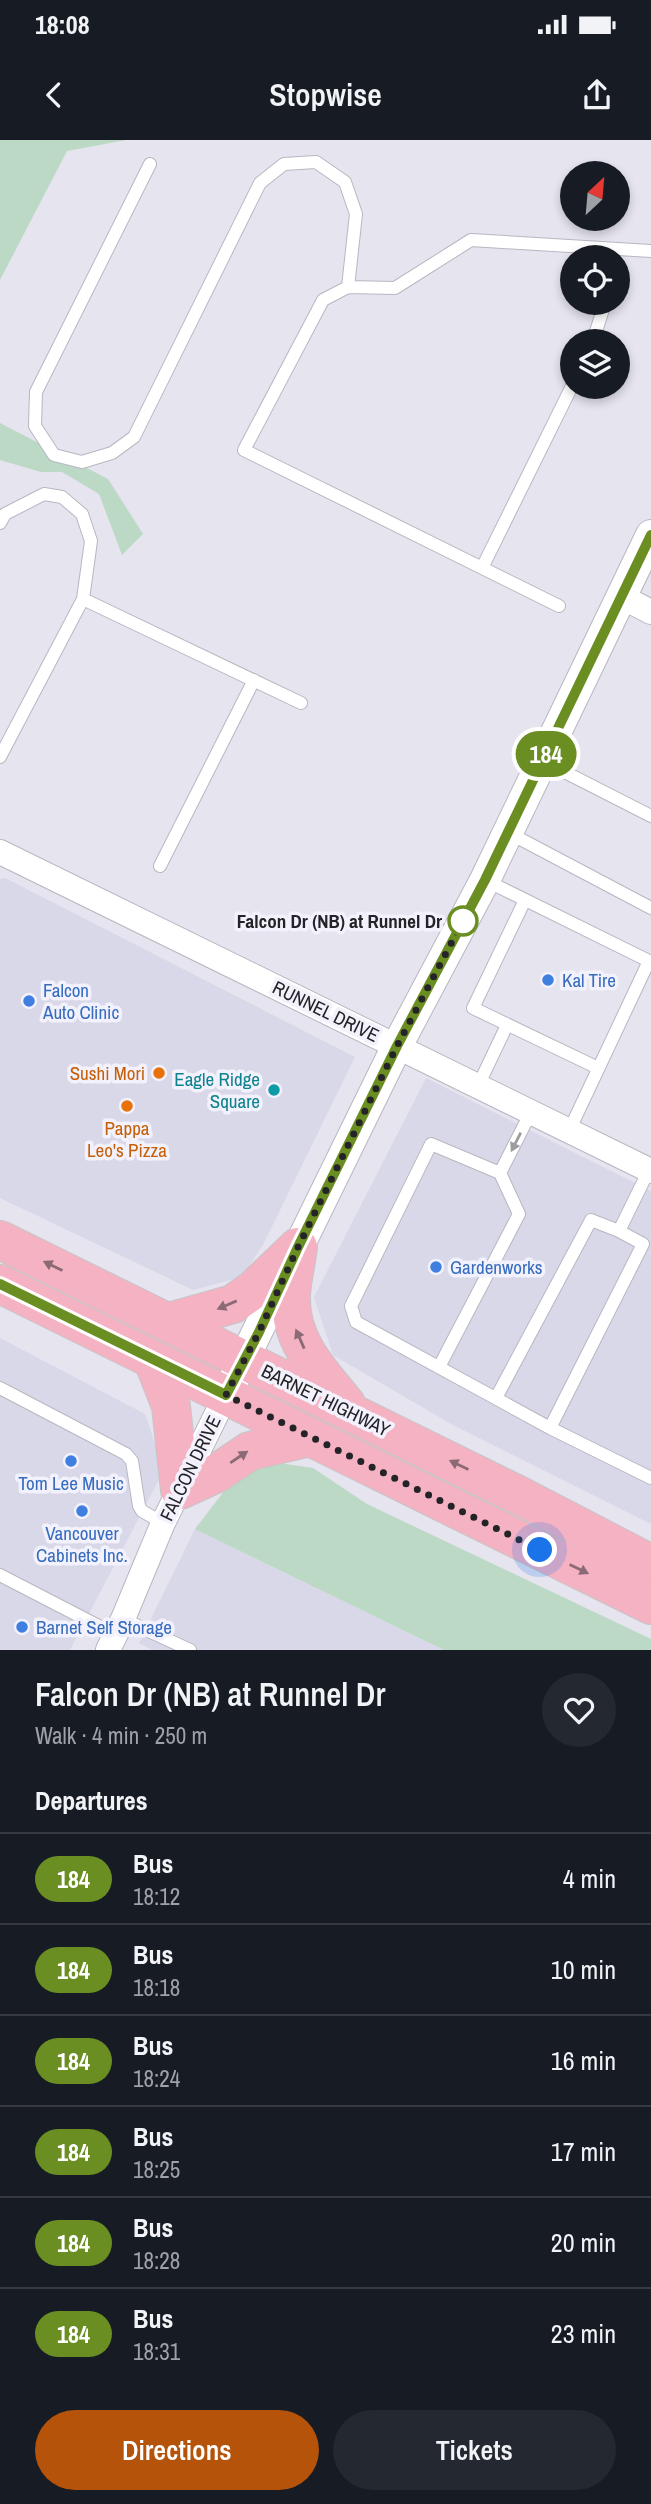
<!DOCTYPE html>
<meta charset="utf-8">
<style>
:root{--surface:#171b24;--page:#242831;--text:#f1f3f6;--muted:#9ea1a6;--line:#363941;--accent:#b45309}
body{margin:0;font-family:"Archivo Narrow",sans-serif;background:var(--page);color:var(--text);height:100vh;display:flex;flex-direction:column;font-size:26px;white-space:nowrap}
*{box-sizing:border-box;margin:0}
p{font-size:23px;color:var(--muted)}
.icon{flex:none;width:38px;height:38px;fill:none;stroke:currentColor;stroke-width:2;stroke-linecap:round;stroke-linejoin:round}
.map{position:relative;height:1510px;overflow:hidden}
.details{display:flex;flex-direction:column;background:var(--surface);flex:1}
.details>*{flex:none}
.badge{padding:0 14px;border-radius:23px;font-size:24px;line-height:46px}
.needle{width:46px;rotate:26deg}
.controls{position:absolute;left:560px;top:21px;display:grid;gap:14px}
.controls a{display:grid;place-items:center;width:70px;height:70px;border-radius:50%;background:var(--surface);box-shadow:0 4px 10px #0003;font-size:35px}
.you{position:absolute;width:35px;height:35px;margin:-18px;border:5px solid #fff;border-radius:50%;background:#1a73e8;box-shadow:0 0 0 10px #1a73e833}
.map>.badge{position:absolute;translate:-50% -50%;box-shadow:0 0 0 4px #fff}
h2{padding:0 35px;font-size:26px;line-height:63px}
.round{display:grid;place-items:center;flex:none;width:74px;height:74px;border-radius:37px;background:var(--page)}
.head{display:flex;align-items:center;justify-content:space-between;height:119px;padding:0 35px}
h1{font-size:33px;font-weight:600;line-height:52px}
.primary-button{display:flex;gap:14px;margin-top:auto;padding:14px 35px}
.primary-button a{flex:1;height:80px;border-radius:42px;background:var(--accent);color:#fff;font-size:28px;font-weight:600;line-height:80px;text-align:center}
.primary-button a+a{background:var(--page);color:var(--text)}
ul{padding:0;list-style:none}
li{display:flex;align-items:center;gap:21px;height:91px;padding:0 35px;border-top:2px solid var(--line)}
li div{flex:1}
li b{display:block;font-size:26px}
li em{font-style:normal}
li .badge{min-width:77px;font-weight:700;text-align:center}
.status{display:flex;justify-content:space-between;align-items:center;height:49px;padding:0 35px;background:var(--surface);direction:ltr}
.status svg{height:19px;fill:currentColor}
header{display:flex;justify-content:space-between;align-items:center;height:91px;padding:0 35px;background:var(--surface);font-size:32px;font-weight:600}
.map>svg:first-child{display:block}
.built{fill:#d9d8e9}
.green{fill:#bcd9c5}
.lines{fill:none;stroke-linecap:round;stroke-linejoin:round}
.service-casing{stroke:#b8b7c1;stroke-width:14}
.minor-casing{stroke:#b8b7c1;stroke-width:26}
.tertiary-casing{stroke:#b8b7c1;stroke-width:32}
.primary-casing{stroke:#c6c6c7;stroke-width:40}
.service{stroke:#fff;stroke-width:12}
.minor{stroke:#fff;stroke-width:24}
.tertiary{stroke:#fff;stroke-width:30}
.primary{stroke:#f5b2c3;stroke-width:38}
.oneway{fill:#9c9c9e}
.oneway2{fill:#8c6a75}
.line-casing{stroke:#fff;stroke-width:16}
.line{stroke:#6b8e23;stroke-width:10}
.walk{stroke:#242327;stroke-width:7;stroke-dasharray:0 12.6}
.stop-dot{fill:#fff;stroke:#6b8e23;stroke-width:3.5}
.shop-dot{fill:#3f7fe0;stroke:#f2f1fc;stroke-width:2.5}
.food-dot{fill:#e8710a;stroke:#f2f1fc;stroke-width:2.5}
.culture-dot{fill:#0f9aa8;stroke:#f2f1fc;stroke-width:2.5}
.labels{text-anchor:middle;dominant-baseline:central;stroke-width:7;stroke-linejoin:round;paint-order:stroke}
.stop-label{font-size:19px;font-weight:bold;fill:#242327;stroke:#f2f1fc;text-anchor:end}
.shop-label{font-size:19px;fill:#366cbe;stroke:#f2f1fc;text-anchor:start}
.street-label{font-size:19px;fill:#242327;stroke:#f2f1fc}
.food-label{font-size:19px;fill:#c56008;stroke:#f2f1fc;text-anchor:end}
.culture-label{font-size:19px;fill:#0d838f;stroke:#f2f1fc;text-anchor:end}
</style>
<div class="status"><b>18:08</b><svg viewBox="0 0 49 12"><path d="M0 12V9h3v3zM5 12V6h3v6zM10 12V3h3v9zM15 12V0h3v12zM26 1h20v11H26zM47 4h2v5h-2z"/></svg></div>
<header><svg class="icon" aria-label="back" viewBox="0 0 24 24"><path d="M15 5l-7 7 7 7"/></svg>Stopwise<svg class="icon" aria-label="share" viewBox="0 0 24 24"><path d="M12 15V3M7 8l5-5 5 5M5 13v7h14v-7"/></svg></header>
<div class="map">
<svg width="651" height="1510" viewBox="0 0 651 1510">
<rect width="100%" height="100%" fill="#e5e4ef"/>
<path class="built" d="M5,738L355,917L264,1103L242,1137L193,1150L0,1058V739Z
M426,938L651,1051V1384L451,1284L333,1215L314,1157Z
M0,1198L145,1274L164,1330L70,1510H0Z
M195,1389L444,1510H152L139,1503Z"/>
<path class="green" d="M0,0H126L67,11L0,140Z
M0,283L108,339L143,394L122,415L99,354L62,332H41L0,320Z
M272,1322L313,1328L367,1364L651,1499V1510H444L195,1389L231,1342Z"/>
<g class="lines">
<defs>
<path id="service" d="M150,24L36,252L35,286L54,315L82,322L112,313L134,297L260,43L284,24L316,22L345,42L356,74L348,147
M593,201L605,163
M0,383L5,374L44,354L62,357L82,374L91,401L83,459L0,617
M482,428L572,246
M83,459L301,563
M559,466L244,310L323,160L348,147L395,148L471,100L651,111
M543,621L651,676
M509,693L651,768
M160,726L254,540
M485,740L649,821L569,991
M525,760L473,868L598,928
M478,946L507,885
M500,1033L531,972
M439,1227L519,1074L500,1033L431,1004L351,1166L356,1182L550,1288L651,1338
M0,1248L126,1314L132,1321L139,1366L142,1371L163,1383
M496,1258L591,1080L619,1091
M550,1288L643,1104L619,1091L651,1026
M0,1435L116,1495
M123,1479L190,1510"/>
<path id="minor" d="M622,457L651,472
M0,712L651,1031
M108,1510L123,1479L163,1383L226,1255"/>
<path id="tertiary" d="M234,1239L397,906L485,740L651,395"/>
<path id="primary" d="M0,1100L520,1356L651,1424
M298,1107C296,1123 292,1139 291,1155C289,1201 319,1231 346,1264
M0,1144L651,1465
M169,1182L233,1164L253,1150L298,1107
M153,1220L171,1266L180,1350L217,1333L250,1311L310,1297"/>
</defs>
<use href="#service" class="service-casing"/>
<use href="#minor" class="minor-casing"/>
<use href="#tertiary" class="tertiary-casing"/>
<use href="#primary" class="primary-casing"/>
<use href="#service" class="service"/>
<use href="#minor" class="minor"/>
<use href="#tertiary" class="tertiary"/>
<use href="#primary" class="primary"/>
</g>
<defs><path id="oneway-solid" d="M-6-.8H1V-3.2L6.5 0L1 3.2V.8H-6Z" transform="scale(1.75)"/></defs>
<use class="oneway" href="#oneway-solid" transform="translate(516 1002) rotate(117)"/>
<g class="oneway2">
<use href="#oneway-solid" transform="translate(53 1126) rotate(-154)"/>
<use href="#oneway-solid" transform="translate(227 1165) rotate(157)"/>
<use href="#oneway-solid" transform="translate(300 1199) rotate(-114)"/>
<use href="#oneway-solid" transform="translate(239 1317) rotate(-34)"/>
<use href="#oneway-solid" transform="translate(459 1325) rotate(-154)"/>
<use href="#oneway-solid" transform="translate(579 1429) rotate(26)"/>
</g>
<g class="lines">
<defs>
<path id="line" d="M0,1144L226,1255L259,1192L298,1107L397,906L485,740L651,395"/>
</defs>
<use href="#line" class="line-casing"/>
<use href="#line" class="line"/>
<path class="walk" d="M463,781L397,906L298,1107L259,1192L226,1255L540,1410"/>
</g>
<circle class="stop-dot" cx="463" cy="781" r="14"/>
<g class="shop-dot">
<circle cx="548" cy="840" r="7"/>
<circle cx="29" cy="861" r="7"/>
<circle cx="436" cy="1127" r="7"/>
<circle cx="71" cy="1321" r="7"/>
<circle cx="82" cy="1371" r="7"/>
<circle cx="22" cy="1487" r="7"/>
</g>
<g class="food-dot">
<circle cx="159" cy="933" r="7"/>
<circle cx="127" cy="966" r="7"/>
</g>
<circle class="culture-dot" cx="274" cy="950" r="7"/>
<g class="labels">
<g class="stop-label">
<text x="442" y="781">Falcon Dr (NB) at Runnel Dr</text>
</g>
<g class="shop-label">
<text x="562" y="840">Kal Tire</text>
<text x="43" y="850">Falcon<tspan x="43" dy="22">Auto Clinic</tspan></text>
<text x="450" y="1127">Gardenworks</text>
<text x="71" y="1343" text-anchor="middle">Tom Lee Music</text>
<text x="82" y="1393" text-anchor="middle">Vancouver<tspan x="82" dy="22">Cabinets Inc.</tspan></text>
<text x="36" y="1487">Barnet Self Storage</text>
</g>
<g class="street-label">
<text transform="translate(326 871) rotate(26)">RUNNEL DRIVE</text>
<text transform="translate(326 1260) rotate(26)">BARNET HIGHWAY</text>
<text transform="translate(190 1328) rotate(-64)">FALCON DRIVE</text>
</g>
<g class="food-label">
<text x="145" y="933">Sushi Mori</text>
<text x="127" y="988" text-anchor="middle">Pappa<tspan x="127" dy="22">Leo's Pizza</tspan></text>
</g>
<g class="culture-label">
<text x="260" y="939">Eagle Ridge<tspan x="260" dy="22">Square</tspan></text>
</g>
</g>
</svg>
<div class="controls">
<a><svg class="needle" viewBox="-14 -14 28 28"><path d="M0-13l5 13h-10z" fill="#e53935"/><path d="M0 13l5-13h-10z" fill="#9ea1a6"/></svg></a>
<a><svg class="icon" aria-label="locate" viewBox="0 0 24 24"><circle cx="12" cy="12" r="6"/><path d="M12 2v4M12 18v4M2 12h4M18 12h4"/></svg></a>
<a><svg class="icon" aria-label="layers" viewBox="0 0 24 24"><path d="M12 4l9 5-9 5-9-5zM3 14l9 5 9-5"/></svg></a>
</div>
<div class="you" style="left:540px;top:1410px"></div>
<b class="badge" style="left:546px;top:614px;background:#6b8e23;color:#fff">184</b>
</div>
<section class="details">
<div class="head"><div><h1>Falcon Dr (NB) at Runnel Dr</h1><p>Walk · 4 min · 250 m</p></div><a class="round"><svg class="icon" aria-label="heart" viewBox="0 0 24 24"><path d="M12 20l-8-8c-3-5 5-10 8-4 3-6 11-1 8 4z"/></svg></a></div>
<h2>Departures</h2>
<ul>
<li><span class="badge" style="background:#6b8e23;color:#fff">184</span><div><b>Bus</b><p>18:12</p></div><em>4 min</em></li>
<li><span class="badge" style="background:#6b8e23;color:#fff">184</span><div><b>Bus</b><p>18:18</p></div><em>10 min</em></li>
<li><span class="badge" style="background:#6b8e23;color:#fff">184</span><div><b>Bus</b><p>18:24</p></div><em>16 min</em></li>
<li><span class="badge" style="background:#6b8e23;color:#fff">184</span><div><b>Bus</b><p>18:25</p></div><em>17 min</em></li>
<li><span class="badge" style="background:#6b8e23;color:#fff">184</span><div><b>Bus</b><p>18:28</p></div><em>20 min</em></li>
<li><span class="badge" style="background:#6b8e23;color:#fff">184</span><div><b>Bus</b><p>18:31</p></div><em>23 min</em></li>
</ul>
<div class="primary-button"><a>Directions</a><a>Tickets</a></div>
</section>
